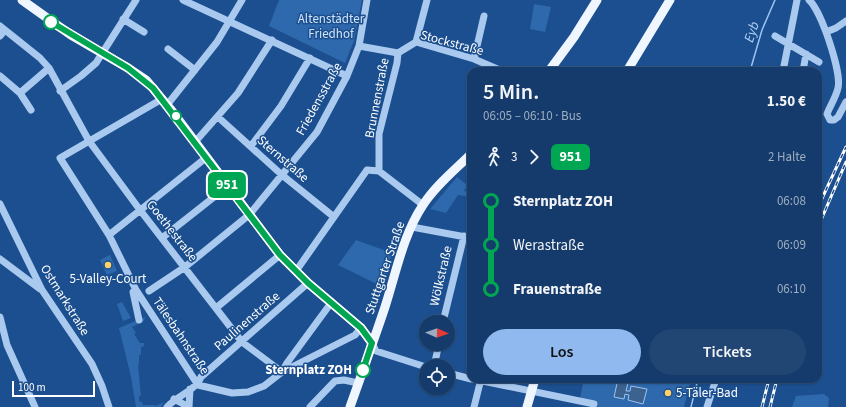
<!DOCTYPE html>
<html lang="de">
<meta charset="utf-8">
<style>
:root{--surface:#143b6b;--page:#214673;--text:#f1f3f6;--muted:#9dadc1;--line:#33557e;--accent:#90b9f0}
body{margin:0;font-family:"Source Sans 3",sans-serif;background:var(--page);color:var(--text);height:100vh;display:flex;flex-direction:column;font-size:15px;white-space:nowrap}
*{box-sizing:border-box;margin:0}
p{font-size:13px;color:var(--muted)}
.icon{flex:none;width:22px;height:22px;fill:none;stroke:currentColor;stroke-width:2;stroke-linecap:round;stroke-linejoin:round}
.map{position:relative;flex:1;overflow:hidden}
.panel{position:absolute;left:467px;top:67px;width:355px;height:316px;display:flex;flex-direction:column;background:var(--surface);border-radius:12px;box-shadow:0 1px 3px #0004,0 0 0 1px var(--line)}
.panel>*{flex:none}
.badge{padding:0 8px;border-radius:6px;font-size:14px;line-height:26px}
.needle{width:26px;rotate:92deg}
.tools{position:absolute;left:419px;top:315px;display:grid;gap:8px}
.tools a{display:grid;place-items:center;width:36px;height:36px;border-radius:50%;background:var(--surface);box-shadow:0 1px 3px #0004,0 0 0 1px var(--line);font-size:20px}
.scale{position:absolute;left:12px;bottom:10px;width:83px;box-sizing:border-box;padding-left:4px;border:2px solid #fff;border-top:0;font-size:11px;line-height:14px;white-space:nowrap;color:#fff;-webkit-text-stroke:3px #1b4f8f;paint-order:stroke}
.map>.badge{position:absolute;translate:-50% -50%;box-shadow:0 0 0 2px #fff}
.legs{display:flex;align-items:center;gap:6px;height:44px;padding:0 16px;font-size:13px}
.legs p{margin-inline-start:auto}
.headline{display:flex;align-items:center;justify-content:space-between;height:68px;padding:0 16px}
h1{font-size:22px;font-weight:600;line-height:30px}
.button{display:flex;gap:8px;margin-top:auto;padding:8px 16px}
.button a{flex:1;height:46px;border-radius:24px;background:var(--accent);color:#111;font-size:16px;font-weight:600;line-height:46px;text-align:center}
.button a+a{background:var(--page);color:var(--text)}
ul{padding:0 16px;list-style:none}
li{display:flex;align-items:center;gap:14px;height:44px;font-size:15px}
li i{display:grid;place-items:center;width:6px;height:100%;margin:0 5px;background:currentColor}
li i::after{content:'';width:10px;height:10px;margin:-5px;border:3px solid;border-radius:50%;background:var(--surface)}
li p{margin-inline-start:auto}
li:first-child i{background:linear-gradient(#0000 50%,currentColor 0)}
li:last-child i{background:linear-gradient(currentColor 50%,#0000 0)}
.map>svg:first-child{display:block}
.green{fill:#2e69ad}
.water{fill:#3c6290;stroke:#9cc4f0}
.lines{fill:none;stroke-linecap:round;stroke-linejoin:round}
.stream{stroke:#9cc4f0;stroke-width:1.5}
.minor{stroke:#a9c9ee;stroke-width:7}
.major{stroke:#f0f6ff;stroke-width:9}
.rail-casing{stroke:#fff;stroke-width:3}
.rail{stroke:#1b4f8f;stroke-width:1.5;stroke-dasharray:4.5;stroke-linecap:butt}
.line-1-casing{stroke:#fff;stroke-width:9}
.line-1{stroke:#00a651;stroke-width:6}
.stop-1-dot{fill:#fff;stroke:#00a651;stroke-width:2}
.poi-dot{fill:#ffd166;stroke:#1b4f8f;stroke-width:1.5}
.labels{text-anchor:middle;dominant-baseline:central;stroke-width:3;stroke-linejoin:round;paint-order:stroke}
.park-label{font-size:13px;fill:#cfe3fa;stroke:#1b4f8f}
.street-label{font-size:13px;fill:#fff;stroke:#1b4f8f}
.poi-label{font-size:13px;fill:#fff;stroke:#1b4f8f}
.stop-label{font-size:13px;font-weight:bold;fill:#fff;stroke:#1b4f8f;text-anchor:end}
.water-label{font-size:14px;font-style:italic;fill:#b5d3f5;stroke:#1b4f8f}
</style>
<div class="map">
<svg width="846" height="407" viewBox="0 0 846 407">
<rect width="100%" height="100%" fill="#1b4f8f"/>
<path class="green" d="M279,0H362L354,41L345,63L269,26Z
M534,4L551,7L545,32L530,29Z
M457,177L467,185L464,191L471,193V197L458,195L446,213L430,209Z
M356,240L392,253L383,287L338,265Z
M110,255L117,271L107,275L100,260Z
M122,302L131,318L123,321L117,304Z
M145,317L144,321L132,327L136,333L134,334L140,343H144V346L141,347V355H139V365H138L141,396H139V401L142,402L143,405H155V406L164,402L161,407H136L131,377L119,328Z
M584,379H691L684,407H597L598,402L580,398Z
M824,394L829,398L828,407H792L796,396Z"/>
<path class="water" d="M618,379H629L626,391H630L631,386L647,389L643,404L628,400L629,395L625,394L624,399L614,397Z"/>
<g class="lines">
<path class="stream" d="M750,71L762,30L775,0
M691,407L698,379"/>
<path class="minor" d="M183,0L347,76
M809,0C821,10 842,73 838,88C836,97 830,106 827,114L830,120H834L838,117L846,102
M123,19L144,32
M0,26L40,58L49,68L89,141L140,210L242,342L282,372
M826,32L836,28L846,21
M0,36L5,30
M775,36L819,62
M416,42L427,0
M168,49L195,70
M398,53L416,42L474,59L502,71
M474,59L484,16
M783,71L797,0
M803,71L806,54
M0,76L20,93L31,110
M60,91L81,76L96,63L136,0
M20,93L49,68
M162,99L60,158L109,235L136,290L198,385L232,393L248,392L264,386L282,372L355,335L361,328
M167,105L217,42L242,0
M218,117L282,175L334,217
M195,142L238,93L272,40
M251,146L281,106L310,58
M379,171L423,205
M0,204L42,290L92,364L102,386L109,407
M412,227L471,238
M109,235L207,157
M162,238L228,186
M0,259L40,289
M296,271L367,170L379,171V134L397,63L398,53L359,46
M136,290L133,292L139,320
M149,291L185,267L249,215L317,132L347,76L359,46L367,0
M216,308L280,255
M0,317L7,345L35,407
M443,322L464,236
M372,343L376,351L426,367
M434,366L439,344
M282,372L287,363L331,303
M448,373L471,379
M473,379L594,404
M174,399L189,407
M167,407C177,396 196,390 201,377L308,283
M189,407L190,389
M310,407L335,381L344,380L358,383
M474,407L481,379
M707,407L716,379"/>
<path class="major" d="M22,0L71,35L128,68L146,80L172,111L280,255L308,283L361,328L372,343
M549,71L574,37L597,0
M627,71L670,0
M350,407C362,373 374,340 385,307C396,273 403,235 423,205C436,185 455,170 471,154
M527,407L535,379"/>
<defs>
<path id="rail" d="M818,207L846,147
M818,227L846,162
M762,407L769,379
M770,407L777,379"/>
</defs>
<use href="#rail" class="rail-casing"/>
<use href="#rail" class="rail"/>
</g>
<g class="lines">
<defs>
<path id="line-1" d="M51,22L128,68L153,88L280,255L308,283L361,328L372,343L363,370"/>
</defs>
<use href="#line-1" class="line-1-casing"/>
<use href="#line-1" class="line-1"/>
</g>
<g class="stop-1-dot">
<circle cx="51" cy="22" r="7"/>
<circle cx="176" cy="116" r="5"/>
<circle cx="363" cy="370" r="7"/>
</g>
<g class="poi-dot">
<circle cx="108" cy="265" r="4"/>
<circle cx="668" cy="393" r="4"/>
</g>
<g class="labels">
<g class="park-label">
<text x="331" y="19">Altenstädter<tspan x="331" dy="15">Friedhof</tspan></text>
</g>
<g class="street-label">
<text transform="translate(452 43) rotate(15)">Stockstraße</text>
<text transform="translate(377 98) rotate(-79)">Brunnenstraße</text>
<text transform="translate(319 99) rotate(-61)">Friedensstraße</text>
<text transform="translate(283 159) rotate(41)">Sternstraße</text>
<text transform="translate(172 231) rotate(52)">Goethestraße</text>
<text transform="translate(385 268) rotate(-71)">Stuttgarter Straße</text>
<text transform="translate(441 276) rotate(-77)">Wölkstraße</text>
<text transform="translate(65 300) rotate(58)">Ostmarkstraße</text>
<text transform="translate(247 321) rotate(-41)">Paulinenstraße</text>
<text transform="translate(181 336) rotate(56)">Tälesbahnstraße</text>
</g>
<g class="poi-label">
<text x="108" y="279">5-Valley-Court</text>
<text x="676" y="393" text-anchor="start">5-Täler-Bad</text>
</g>
<g class="stop-label">
<text x="352" y="370">Sternplatz ZOH</text>
</g>
<g class="water-label">
<text transform="translate(752 32) rotate(-71)">Eyb</text>
</g>
</g>
</svg>
<div class="tools">
<a><svg class="needle" viewBox="-14 -14 28 28"><path d="M0-13l5 13h-10z" fill="#e53935"/><path d="M0 13l5-13h-10z" fill="#9dadc1"/></svg></a>
<a><svg class="icon" aria-label="locate" viewBox="0 0 24 24"><circle cx="12" cy="12" r="6"/><path d="M12 2v4M12 18v4M2 12h4M18 12h4"/></svg></a>
</div>
<div class="scale">100 m</div>
<b class="badge" style="left:227px;top:185px;background:#00a651;color:#fff">951</b>
<section class="panel">
<div class="headline"><div><h1>5 Min.</h1><p>06:05 – 06:10 · Bus</p></div><b>1.50 €</b></div>
<div class="legs"><svg class="icon" aria-label="walk" viewBox="0 0 24 24"><circle cx="13" cy="4" r="2"/><path d="M13 8l-2 6 4 7M11 14l-3 7M7 12l3-4h3l4 4"/></svg>3<svg class="icon" aria-label="forward" viewBox="0 0 24 24"><path d="M9 5l7 7-7 7"/></svg><b class="badge" style="background:#00a651;color:#fff">951</b><p>2 Halte</p></div>
<ul>
<li><i style="color:#00a651"></i><b>Sternplatz ZOH</b><p>06:08</p></li>
<li><i style="color:#00a651"></i><span>Werastraße</span><p>06:09</p></li>
<li><i style="color:#00a651"></i><b>Frauenstraße</b><p>06:10</p></li>
</ul>
<div class="button"><a>Los</a><a>Tickets</a></div>
</section>
</div>
